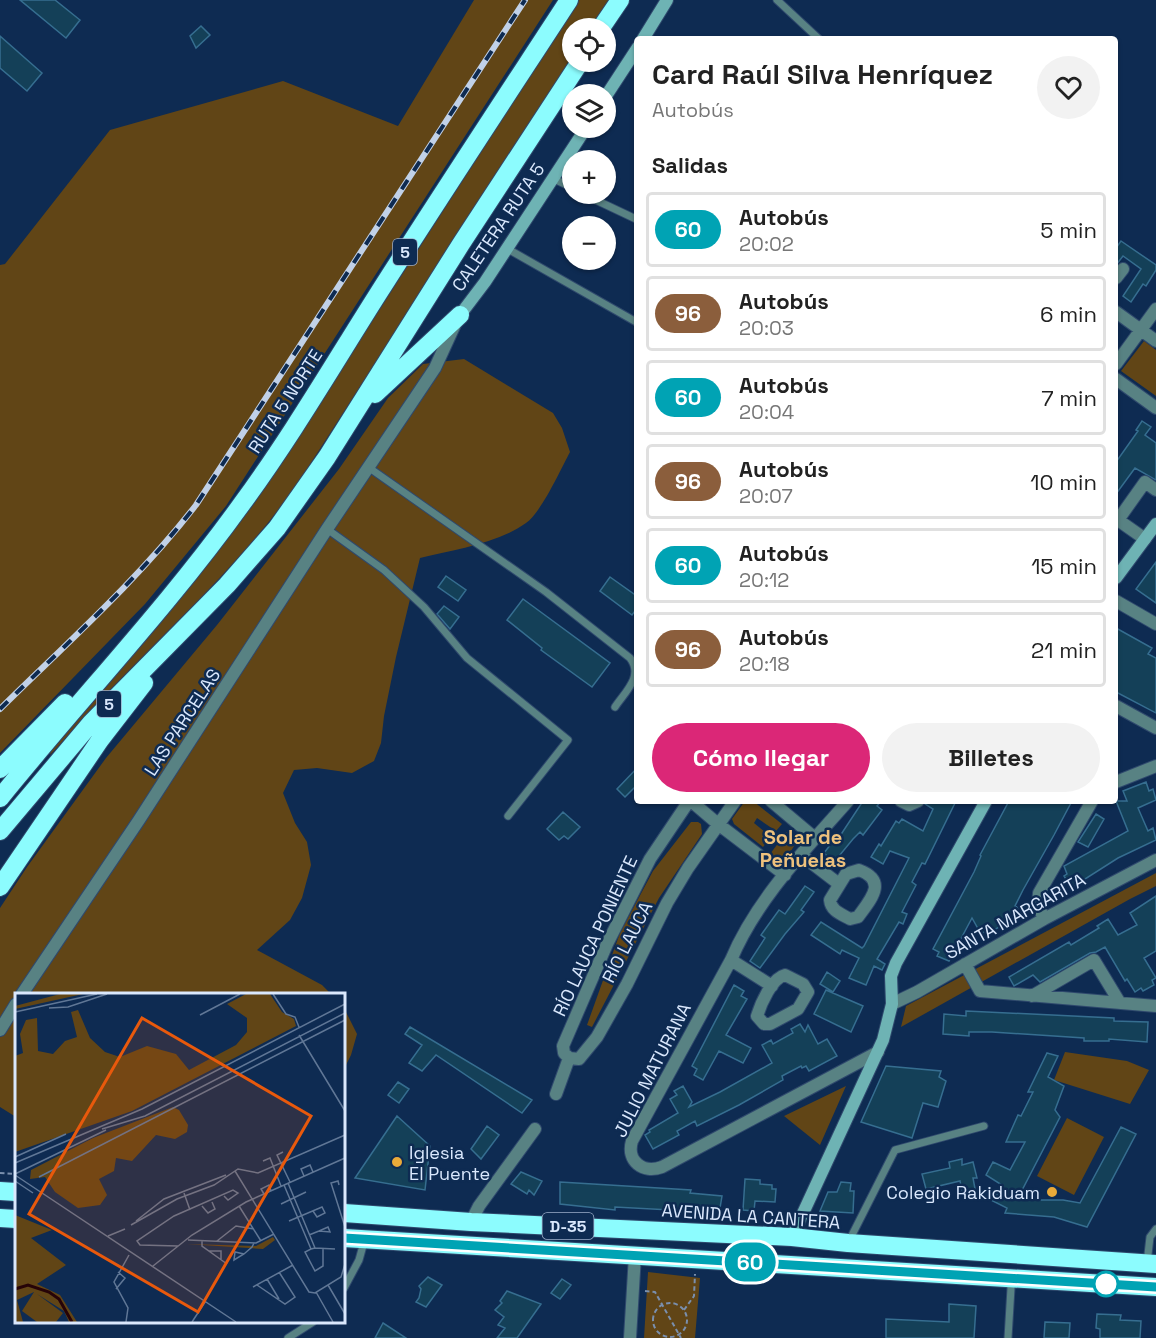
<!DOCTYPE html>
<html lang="es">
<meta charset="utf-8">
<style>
:root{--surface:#fff;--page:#f2f2f2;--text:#222;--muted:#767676;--line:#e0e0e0;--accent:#db2777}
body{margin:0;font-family:"Space Grotesk",sans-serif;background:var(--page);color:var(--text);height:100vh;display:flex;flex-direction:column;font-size:22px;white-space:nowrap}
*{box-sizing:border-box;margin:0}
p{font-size:20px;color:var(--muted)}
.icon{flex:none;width:33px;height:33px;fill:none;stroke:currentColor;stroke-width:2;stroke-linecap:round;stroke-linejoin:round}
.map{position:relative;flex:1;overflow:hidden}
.panel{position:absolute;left:634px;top:36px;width:484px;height:768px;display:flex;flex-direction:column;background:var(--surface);border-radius:6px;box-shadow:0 2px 4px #0004}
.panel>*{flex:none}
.badge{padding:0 12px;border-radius:20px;font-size:21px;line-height:39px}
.tools{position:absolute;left:562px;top:18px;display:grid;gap:12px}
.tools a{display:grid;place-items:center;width:54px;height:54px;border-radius:50%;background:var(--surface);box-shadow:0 2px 4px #0004;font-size:30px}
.map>.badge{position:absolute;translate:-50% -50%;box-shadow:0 0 0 3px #fff}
h2{padding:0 18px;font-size:22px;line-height:54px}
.round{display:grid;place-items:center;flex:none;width:63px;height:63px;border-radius:32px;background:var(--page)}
.headline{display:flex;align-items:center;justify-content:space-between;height:102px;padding:0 18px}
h1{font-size:28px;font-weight:600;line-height:45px}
.button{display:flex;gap:12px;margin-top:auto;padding:12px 18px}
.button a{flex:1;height:69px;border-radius:36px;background:var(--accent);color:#fff;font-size:24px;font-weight:600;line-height:69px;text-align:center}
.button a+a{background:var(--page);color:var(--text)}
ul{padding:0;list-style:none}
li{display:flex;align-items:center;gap:18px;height:75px;margin:0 12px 9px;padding:0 6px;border:3px solid var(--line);border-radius:6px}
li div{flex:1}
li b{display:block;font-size:22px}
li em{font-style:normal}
li .badge{min-width:66px;font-weight:700;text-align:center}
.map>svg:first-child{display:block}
.green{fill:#614516}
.building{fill:#144058;stroke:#366e90;stroke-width:1.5}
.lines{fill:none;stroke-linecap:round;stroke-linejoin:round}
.lane-casing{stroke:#2f496d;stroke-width:9}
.street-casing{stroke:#2f496d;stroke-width:14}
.secondary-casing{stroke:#2f496d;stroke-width:14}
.highway-casing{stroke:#2f496d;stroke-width:20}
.path{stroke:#7a8fad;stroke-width:2;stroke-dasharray:4.5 3;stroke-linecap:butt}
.lane{stroke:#588283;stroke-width:7}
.street{stroke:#588283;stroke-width:12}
.secondary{stroke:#6eb3b4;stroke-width:12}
.highway{stroke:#8cfcfe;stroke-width:18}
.rail-casing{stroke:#c1d1e8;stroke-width:6}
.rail{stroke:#0e2b52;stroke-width:4;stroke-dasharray:11;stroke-linecap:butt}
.line-casing{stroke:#fff;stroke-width:14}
.line{stroke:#00a3b4;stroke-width:9}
.poi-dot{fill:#eaaa39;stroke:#0e2b52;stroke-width:2}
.stop-dot{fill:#fff;stroke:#00a3b4;stroke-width:3}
.labels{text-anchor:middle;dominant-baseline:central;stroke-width:5;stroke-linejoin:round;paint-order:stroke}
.shield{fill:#0e2b52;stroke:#9dafca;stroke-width:1.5}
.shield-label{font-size:16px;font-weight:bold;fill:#dae8fd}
.street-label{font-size:18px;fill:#dae8fd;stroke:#0e2b52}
.poi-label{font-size:18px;fill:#dae8fd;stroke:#0e2b52;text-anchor:start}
.neighbourhood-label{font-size:20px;font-weight:bold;fill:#eec17d;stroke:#0e2b52}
.inset-river{fill:none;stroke:#260307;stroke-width:3}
.inset-road{fill:none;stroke:#607796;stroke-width:1.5}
.view{fill:#e8590c;fill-opacity:0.15;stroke:#e8590c;stroke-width:3}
.inset-edge{fill:none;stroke:#dae8fd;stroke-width:3}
</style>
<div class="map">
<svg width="1156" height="1338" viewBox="0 0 1156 1338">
<rect width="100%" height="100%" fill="#0e2b52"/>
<path class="green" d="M474,0H553L226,506L145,604L0,753V265L5,264L110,130L283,81L398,126Z
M579,0H610L592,28H573V57L294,489C241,562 175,623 112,688C91,709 71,733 50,755L52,747L210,562L256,501Z
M1144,341L1156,350V396L1121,371Z
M464,359L553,413L562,428L570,452C561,469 541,513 526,523C499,543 453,550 420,558L396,657L384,716L381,743L374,761L352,773L317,768L294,770L283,793L295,823L307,842L311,865L302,898L290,920L257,950L322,985L331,994H16V1117L0,1107V908L27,867L106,758L217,625L339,469L388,398L423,364Z
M745,801H753L782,824L776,831L757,818L754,823L771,837L763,847L734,824L732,819Z
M691,822H698L701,824L702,834L659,898L592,1027L587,1025L620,933L653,871Z
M789,829L795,835L798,840L785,860L780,862L770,854Z
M1156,873V886L1130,899L901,1027L906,1006Z
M344,1008L357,1034L351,1055L344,1069Z
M1065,1052L1127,1061L1149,1070L1130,1104L1054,1080Z
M846,1086L820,1145L784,1116Z
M1067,1118L1104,1137L1074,1195L1037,1176Z
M648,1272L700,1278L695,1338H644Z"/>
<path class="building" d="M20,0H55L80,20L66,38Z
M201,26L210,35L196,48L190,36Z
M0,36L42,73L27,91L0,68Z
M1121,241L1156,265V270L1146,286L1143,284L1131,302L1123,296L1141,269L1123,256L1116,265V248Z
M1142,421L1151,427L1145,435L1156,443V480L1135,468L1116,494V462L1138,431L1136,430Z
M1156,562V603L1136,589Z
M446,576L466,590L458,601L438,587Z
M610,577L638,597V607L632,615L600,591Z
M523,599L610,663L592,687L541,650L542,648L507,620Z
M444,606L459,617L450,629L437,614Z
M1116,628L1152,648L1148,654L1156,658V713L1116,692Z
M638,767V784L625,797L617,789Z
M1146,782L1149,791L1153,789L1156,800L1138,808L1148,831L1153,828L1156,840L1118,858L1071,888L1064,876L1067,874L1064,866L1128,831L1116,801H1127L1123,791Z
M863,801H881L877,806L882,810L863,835L860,832L853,839L839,856L842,858L833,868L823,860L827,856L824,853L838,835L840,836Z
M926,801H956L925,864L922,863L912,882L916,885L902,912L907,914L903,924L899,922L877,959L885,964L882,970L874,966L866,985L849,978L859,958L842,950L840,954L811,935L821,922L862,948L864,946L909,858L890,851L883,864L871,857L879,844L881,846L896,821L899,823L902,819L923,831L933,809L925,804Z
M1009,801H1072L1054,835L1023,890L1015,906L1019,908L1013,919L989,933L988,930L981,934L972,918L949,961L937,956L939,952L933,949L974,872L981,856L980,855Z
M563,812L580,827L568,839L564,836L559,840L547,829Z
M1096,814L1104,819L1088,847L1078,842Z
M805,886L814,892L801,910L804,912L785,934L760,968L750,961L765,938L761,935L779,910L785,914Z
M1156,896V951L1144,958L1156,978L1152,980L1154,985L1143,991L1141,988L1135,992L1127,979L1125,981L1105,947L1096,952L1090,953L1040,982L1033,975L1014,986L1009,977L1069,942L1071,945L1099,928L1097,926L1108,919L1118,935L1137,925L1130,913Z
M827,972L840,981L833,992L820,984Z
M734,985L744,991L741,996L747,999L726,1035L751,1048L743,1063L719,1051L703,1080L694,1075L697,1069L692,1066Z
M826,990L863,1006L851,1032L814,1014Z
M966,1011L1114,1018V1021L1148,1022L1147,1042L1109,1039V1041H1084V1038L992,1032H969V1036L943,1034L944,1014L966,1016Z
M800,1024L805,1032L808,1025L818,1044L827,1039L837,1056L809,1071L806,1066L802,1068L801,1066L782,1076L783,1080L739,1105L697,1126L695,1121L677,1131L679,1135L653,1149L645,1135L650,1132L649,1130L678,1113L670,1099L677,1095L674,1091L683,1086L692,1102L689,1107L720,1092L772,1063L762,1045L771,1040L773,1044L793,1033L791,1029Z
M410,1027L532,1100L522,1113L436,1055L422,1071L409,1063L422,1045L405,1034Z
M1047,1053L1058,1056L1048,1077L1064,1086L1055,1110L1060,1117L1017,1200H1063L1080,1203L1121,1127L1136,1134L1087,1227L1054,1217L1005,1213L1007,1208L991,1200H994L1002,1185L986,1175L993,1162L1010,1170L1025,1142H1006L1018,1115L1021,1116L1033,1092H1028Z
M886,1066L941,1071L939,1077L946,1081L938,1107L923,1103L912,1138L861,1122Z
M398,1082L409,1089L399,1103L388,1095Z
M397,1116L430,1146L425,1190L355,1178Z
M487,1126L499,1135L481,1159L471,1149Z
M962,1159V1165L973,1162L977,1178H973L976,1194L963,1197L960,1181L926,1189L922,1174L950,1168L949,1162Z
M521,1172L542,1181L534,1195L529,1190L527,1194L511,1184Z
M745,1179L760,1180V1184L772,1185V1189H776L775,1202L755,1201L754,1211L743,1210Z
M560,1182L691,1190L690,1193L722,1196L720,1208L690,1205L689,1211L615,1207V1210L560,1204Z
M841,1182L851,1183L850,1191H854L853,1213L820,1211L828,1192H837Z
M428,1277L442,1285L426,1307L416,1302L419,1298L421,1289L419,1286Z
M562,1279L571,1285L560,1299L551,1293Z
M507,1291L541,1304L517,1338H497L505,1328L498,1325L504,1317L495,1310L502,1303L500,1301Z
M949,1304L976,1306L974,1338H886V1319L949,1322Z
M1097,1314L1121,1315L1120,1320L1141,1321L1140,1338H1100V1329L1096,1328Z
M1045,1322L1070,1323L1069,1338H1044Z
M383,1323L406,1338H375Z"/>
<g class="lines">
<defs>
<path id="lane" d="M777,0L819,39
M552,178L573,188
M583,194L638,220
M506,248L638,323
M368,467L546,592L630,658C644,676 625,692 615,707
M327,529L384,570L424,607L467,658L568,740L508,816
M849,1241L895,1150L984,1126
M1147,1263L1150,1237L1156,1229
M344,1288L359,1260L364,1242
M288,1338L313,1322
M1008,1338L1011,1288L1009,1279"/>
<path id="street" d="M1116,278L1123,269
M1116,312L1156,341
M1116,364L1156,309
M1116,379L1156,408
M1145,539L1118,520L1145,482L1156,490
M1116,601L1156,624
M1116,706L1156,728
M1116,782L1156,766
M691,801L718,824L785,875
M771,801L815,838
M848,801C805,850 756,900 731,960L632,1141C626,1161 643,1174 662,1167L878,1052
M901,801L909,805L918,801
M801,855L839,884
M859,870C888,881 871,899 858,917L850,919C841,914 831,911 830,900L846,874Z
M1044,919L1038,905L1039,893L1092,801
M731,960L772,986
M965,964L980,991L1156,1006
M785,975L803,984L808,992L798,1009L770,1024H764L757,1016C761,1003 772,978 785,975Z
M22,994L139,820L327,529L435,368L457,320
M1032,996L1094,960L1120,1003
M892,1004L917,992L1044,919L1156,860
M0,1030L16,1004
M569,1058L579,1059L597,1037L627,984L667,903L688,868L735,801
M569,1058L564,1053L563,1046L607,944L650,859L689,801
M556,1094L569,1058
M471,1222L479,1206L535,1129
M630,1338L635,1255"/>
<path id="secondary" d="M643,39L667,0
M606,96L638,47
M460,315L485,282L586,128
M1116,578L1156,524
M792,1237L883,1040L892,1004L891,976L896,963L986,801"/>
<path id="highway" d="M601,28L620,0
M375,394L460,315
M0,769L65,703
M0,798C79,700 167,608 241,505C291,437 333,365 378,294C441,195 505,98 569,0
M0,831L91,723L227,585L277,528L327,457L461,244L580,62
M0,887L100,740L144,683
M0,1191L16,1192
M344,1213L471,1222L792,1237L848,1243L1156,1264
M0,1218L16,1219
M344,1238L1156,1287"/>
</defs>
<use href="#lane" class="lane-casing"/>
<use href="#street" class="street-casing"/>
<use href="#secondary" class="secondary-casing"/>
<use href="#highway" class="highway-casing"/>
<path class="path" d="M0,1173L16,1174
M645,1291L655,1292L681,1338
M653 1320a17 17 0 1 1 34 0a17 17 0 1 1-34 0Z
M684,1310L694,1296L695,1274"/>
<use href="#lane" class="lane"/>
<use href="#street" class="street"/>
<use href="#secondary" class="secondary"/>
<use href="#highway" class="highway"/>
<defs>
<path id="rail" d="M0,709C67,643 138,580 196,505L525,0"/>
</defs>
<use href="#rail" class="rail-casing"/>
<use href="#rail" class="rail"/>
</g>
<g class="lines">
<defs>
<path id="line" d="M344,1238L1156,1287"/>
</defs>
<use href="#line" class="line-casing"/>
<use href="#line" class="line"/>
</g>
<g class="poi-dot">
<circle cx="397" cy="1162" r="6"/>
<circle cx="1052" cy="1192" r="6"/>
</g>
<circle class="stop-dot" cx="1106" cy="1284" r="12"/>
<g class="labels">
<g class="shield">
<rect x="393" y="239" width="24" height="26" rx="4.5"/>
<rect x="97" y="691" width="24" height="26" rx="4.5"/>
<rect x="542.5" y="1213" width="51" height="26" rx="4.5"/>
</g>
<g class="shield-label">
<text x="405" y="252">5</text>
<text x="109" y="704">5</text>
<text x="568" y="1226">D-35</text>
</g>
<g class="street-label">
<text transform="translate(498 227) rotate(-56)">CALETERA RUTA 5</text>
<text transform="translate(285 401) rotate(-57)">RUTA 5 NORTE</text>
<text transform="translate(182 722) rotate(-57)">LAS PARCELAS</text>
<text transform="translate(1015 916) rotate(-29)">SANTA MARGARITA</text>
<text transform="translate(595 936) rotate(-65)">RÍO LAUCA PONIENTE</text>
<text transform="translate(627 942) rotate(-63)">RÍO LAUCA</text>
<text transform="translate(652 1070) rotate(-63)">JULIO MATURANA</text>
<text transform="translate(751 1216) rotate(4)">AVENIDA LA CANTERA</text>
</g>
<g class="poi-label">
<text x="409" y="1152">Iglesia<tspan x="409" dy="21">El Puente</tspan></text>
<text x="1040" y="1192" text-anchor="end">Colegio Rakiduam</text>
</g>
<g class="neighbourhood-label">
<text x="803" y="837">Solar de<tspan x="803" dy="23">Peñuelas</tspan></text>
</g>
</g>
<g transform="translate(15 993)">
<rect width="330" height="330" fill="#0e2b52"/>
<path d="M45,1H68L0,16V13ZM231,1H255L267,19L279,26L281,33L117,118L0,159V63L8,60L5,41L11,27L22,25L23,58L38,61L50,48L62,44L56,19L63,17L75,45L90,59L105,64L132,53L161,61L174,77L221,52L232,39V25L212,11ZM158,114L164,117L173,132L172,139L160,146L141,142L117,168L101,165L99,178L84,186L92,202L85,212L63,215L40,199L30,184L15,186L16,177L78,145ZM0,222L37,237L16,245L51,272L22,291L45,302L62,329H54L49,318L22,301L48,320L41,329H22L7,318L19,299L2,307L8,329H0ZM258,244L260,247L248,256L172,251L241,253Z" fill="#614516"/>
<path class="inset-river" d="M0,296L13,292L34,299L44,306L57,329"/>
<path class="inset-road" d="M258,1L271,21L280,24L284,34M34,15L53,14L92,1M0,19L82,1M185,22L225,1M284,42L330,118M87,136L130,123L330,20M268,159L262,162L275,189M0,164L51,141M248,168L255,165L266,193M0,170L127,116L330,11M220,178L294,299L300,300L326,284L330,271M0,181L91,137M0,182L221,329M289,183L286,176L295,172L298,179M24,184L330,27M0,188L18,200M273,190L300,255M269,192L296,256M324,192L323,188L316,190L330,234M169,200L175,217M249,201L246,196L254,192L256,198M266,211L291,199M187,213L193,220L200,216L197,209M224,213L246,248M121,228L149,206L211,182M274,228L307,214L310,220L302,224L298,218M116,232L162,206L199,192L223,176L243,180L330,142M294,242L304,238L313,234L315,239L304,238M93,243L110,236M173,247L241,250L259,241M187,248V253L212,271M202,248L221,233L239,236M163,253L125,252L122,248L159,223L218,197L223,200L213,207L209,203M308,256V273L300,278L290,259L296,256L300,255L320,256M194,258H206V266M229,261L220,259L219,267L229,261L237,254L239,250M138,273L177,242L231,209L330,165M252,286L264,306M242,292L270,311L280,304L264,279M313,292L330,321M238,294L278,272M101,296L110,285L103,279M301,299L318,329M111,329L113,315L99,289L114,262M177,329L190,309"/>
<path class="view" d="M127,25L296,123L183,319L14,221Z"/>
<rect width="330" height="330" class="inset-edge"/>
</g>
</svg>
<div class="tools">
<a><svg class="icon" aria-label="locate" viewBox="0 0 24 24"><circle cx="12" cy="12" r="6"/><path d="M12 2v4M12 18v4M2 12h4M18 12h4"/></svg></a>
<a><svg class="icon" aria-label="layers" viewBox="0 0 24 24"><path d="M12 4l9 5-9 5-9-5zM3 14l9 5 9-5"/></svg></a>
<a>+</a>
<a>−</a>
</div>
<b class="badge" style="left:750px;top:1262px;background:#00a3b4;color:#fff">60</b>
<section class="panel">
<div class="headline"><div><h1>Card Raúl Silva Henríquez</h1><p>Autobús</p></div><a class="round"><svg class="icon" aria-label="heart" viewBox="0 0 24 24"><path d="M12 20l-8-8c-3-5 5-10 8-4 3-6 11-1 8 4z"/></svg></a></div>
<h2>Salidas</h2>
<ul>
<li><span class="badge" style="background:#00a3b4;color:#fff">60</span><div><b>Autobús</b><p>20:02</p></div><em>5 min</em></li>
<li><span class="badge" style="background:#8b5e3c;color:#fff">96</span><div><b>Autobús</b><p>20:03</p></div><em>6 min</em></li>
<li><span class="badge" style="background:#00a3b4;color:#fff">60</span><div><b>Autobús</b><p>20:04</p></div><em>7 min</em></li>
<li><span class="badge" style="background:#8b5e3c;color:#fff">96</span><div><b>Autobús</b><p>20:07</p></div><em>10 min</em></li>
<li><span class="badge" style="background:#00a3b4;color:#fff">60</span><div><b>Autobús</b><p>20:12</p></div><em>15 min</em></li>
<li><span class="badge" style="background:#8b5e3c;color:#fff">96</span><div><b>Autobús</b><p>20:18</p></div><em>21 min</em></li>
</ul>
<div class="button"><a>Cómo llegar</a><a>Billetes</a></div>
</section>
</div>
